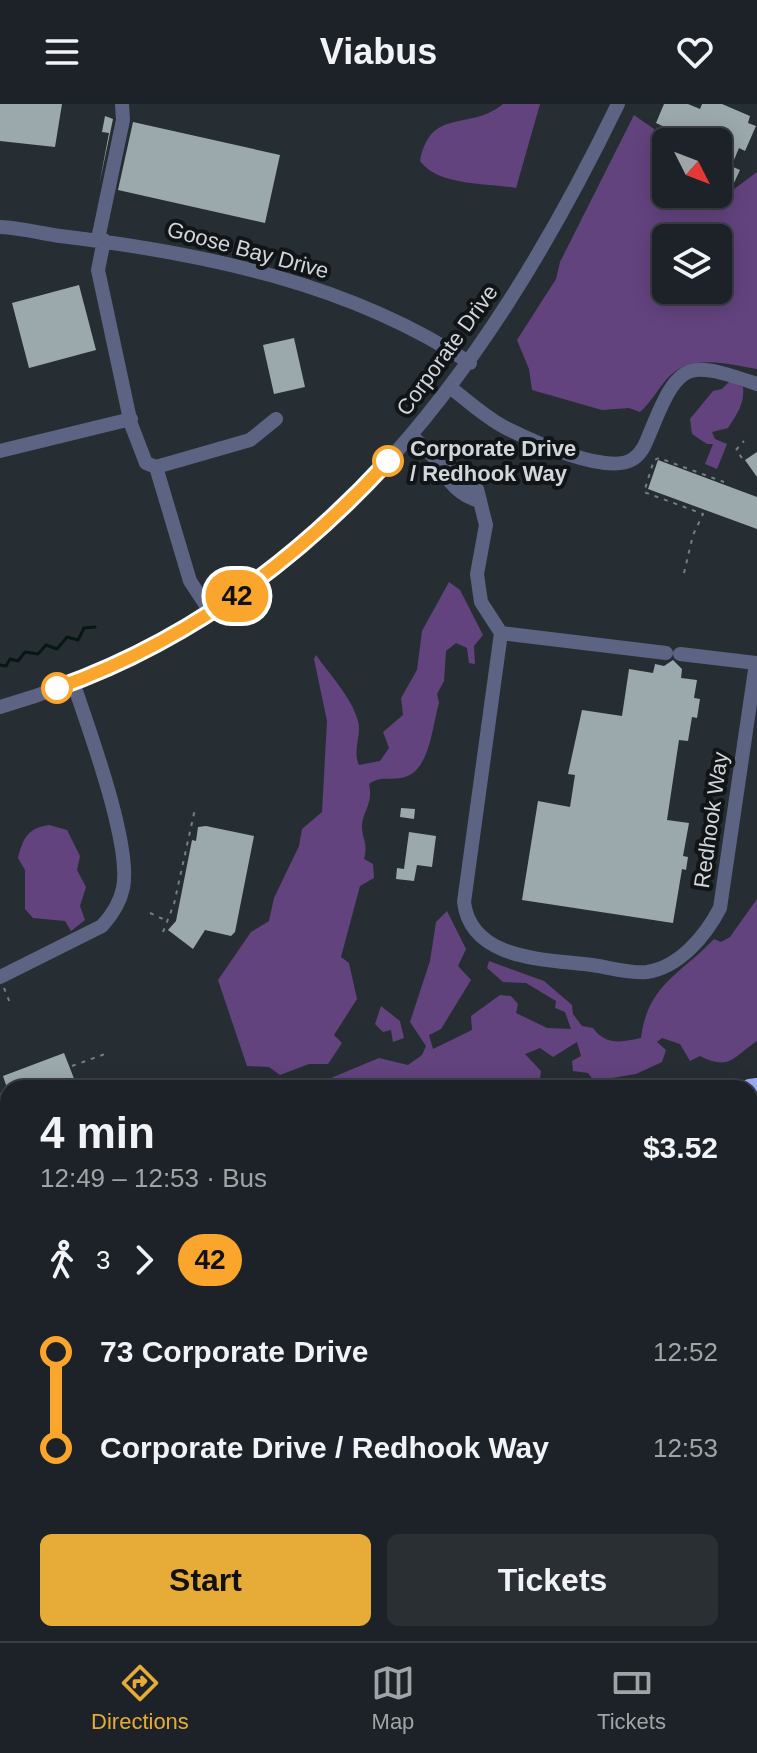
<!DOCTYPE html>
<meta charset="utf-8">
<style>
:root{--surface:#1c2227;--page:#292f33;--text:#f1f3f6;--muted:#a0a4a7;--line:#3a3f44;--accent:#e7ac37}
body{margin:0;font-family:Arial,sans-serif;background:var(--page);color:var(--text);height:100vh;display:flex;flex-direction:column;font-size:30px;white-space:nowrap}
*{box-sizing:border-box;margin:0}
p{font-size:26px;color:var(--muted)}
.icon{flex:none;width:44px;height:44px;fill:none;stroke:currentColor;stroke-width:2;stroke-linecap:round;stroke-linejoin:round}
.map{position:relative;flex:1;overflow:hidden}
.sheet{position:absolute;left:0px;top:976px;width:758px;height:562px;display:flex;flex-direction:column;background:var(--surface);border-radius:24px 24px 0 0;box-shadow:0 4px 20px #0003,0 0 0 2px var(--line)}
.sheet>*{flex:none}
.badge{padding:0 16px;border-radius:26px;font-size:28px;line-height:52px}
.needle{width:52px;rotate:132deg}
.controls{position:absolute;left:652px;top:24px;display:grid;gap:16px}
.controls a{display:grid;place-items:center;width:80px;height:80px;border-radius:12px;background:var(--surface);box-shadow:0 4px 20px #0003,0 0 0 2px var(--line);font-size:40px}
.map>.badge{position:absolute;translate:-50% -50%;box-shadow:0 0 0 4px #fff}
.legs{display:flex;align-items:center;gap:12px;height:88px;padding:0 40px;font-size:26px}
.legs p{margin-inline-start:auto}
.overview{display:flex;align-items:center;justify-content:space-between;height:136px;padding:0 40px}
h1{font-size:44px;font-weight:600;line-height:60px}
.cta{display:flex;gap:16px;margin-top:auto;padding:16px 40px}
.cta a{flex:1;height:92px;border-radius:12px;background:var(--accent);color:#111;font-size:32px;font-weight:600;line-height:92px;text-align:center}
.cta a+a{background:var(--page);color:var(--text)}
ul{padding:0 40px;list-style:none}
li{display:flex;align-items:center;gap:28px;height:96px;font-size:30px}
li i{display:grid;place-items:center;width:12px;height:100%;margin:0 10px;background:currentColor}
li i::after{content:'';width:20px;height:20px;margin:-10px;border:6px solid;border-radius:50%;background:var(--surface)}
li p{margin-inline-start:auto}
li:first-child i{background:linear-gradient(#0000 50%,currentColor 0)}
li:last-child i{background:linear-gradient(currentColor 50%,#0000 0)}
header{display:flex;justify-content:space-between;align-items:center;height:104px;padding:0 40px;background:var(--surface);font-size:36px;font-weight:600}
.dock{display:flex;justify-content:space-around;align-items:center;height:112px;border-top:2px solid var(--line);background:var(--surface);font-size:22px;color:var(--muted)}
.dock a{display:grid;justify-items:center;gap:4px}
.dock .selected{color:var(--accent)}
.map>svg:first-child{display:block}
.green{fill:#63437e;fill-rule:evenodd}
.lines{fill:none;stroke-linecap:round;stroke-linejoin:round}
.stream{stroke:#071713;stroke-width:3}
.building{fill:#9ca9ac}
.path{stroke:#777e83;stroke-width:2;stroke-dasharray:4 6;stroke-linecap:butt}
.minor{stroke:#5d6383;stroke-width:14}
.highway{stroke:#9fadfb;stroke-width:22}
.line-1-casing{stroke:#fff;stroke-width:18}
.line-1{stroke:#faa62c;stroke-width:12}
.stop-1-dot{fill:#fff;stroke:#faa62c;stroke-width:4}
.labels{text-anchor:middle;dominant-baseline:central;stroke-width:8;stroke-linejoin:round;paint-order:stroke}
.street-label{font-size:22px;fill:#d1d6da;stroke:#121518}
.stop-label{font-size:22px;font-weight:bold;fill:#d1d6da;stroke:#121518;text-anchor:start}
</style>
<header><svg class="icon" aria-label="menu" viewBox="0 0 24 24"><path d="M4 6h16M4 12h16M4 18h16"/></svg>Viabus<svg class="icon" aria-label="heart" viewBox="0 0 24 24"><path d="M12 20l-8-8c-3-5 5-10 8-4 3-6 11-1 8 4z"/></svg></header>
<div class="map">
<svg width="757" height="1537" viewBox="0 0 757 1537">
<rect width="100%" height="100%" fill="#262e34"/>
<path class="green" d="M503,0H540L516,84C487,79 438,82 420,57C431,2 469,28 503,0Z
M634,11L654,25L657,52L666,62V90H714L722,94L757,68V265C731,261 695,250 672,270C660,280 653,297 640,308L629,304L602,306L532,286L529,265L517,236L556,175L560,158ZM666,134H718V186H666Z
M730,277L743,283C745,300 736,311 728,324L712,328L715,335L727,340L717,365L705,360L713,340H707L692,330L690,315L713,287L722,285Z
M449,478L460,486L483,531L474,542L475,560L469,559L467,544L456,539L446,547L444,577L437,590L439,599C432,622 430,671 400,674C388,676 379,672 369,680C374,700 361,709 362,724C363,737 368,740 364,755L373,760L374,774L360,782L341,853L349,859L357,895L334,931L342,939L328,960H309L280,971L269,963L247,962L218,876L251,828L269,817L274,794L299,742L302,725L322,708L327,617L314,555L316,551C330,571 352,594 358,617C362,632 352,646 359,661L380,657L389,644L383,628L403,611L401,594L417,566L422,527Z
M49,721L67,726L80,752L77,766L86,783L80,802L85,816L71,827L65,817L33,814L25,805V766L18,754C23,734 28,724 49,721Z
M757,795V937C733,953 730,967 700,952L690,957L680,940L662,934L657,938L666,946L662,958L636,970L594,977L588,969L573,967L572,957L581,952L577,938L553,953L540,944L525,950L541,967L539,984H307L379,954L408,961L422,951L426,942L410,918L430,857L436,818L447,807L466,845L458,862L471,876L441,925L429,931L433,945L472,926L471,912L500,891L511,892L518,900L516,909L547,924L571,925L565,908L555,904L556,897L526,879L503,878L487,864L489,857L544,877L572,901L573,910L582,922L593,924C606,942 622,938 641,934C648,880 680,871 714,835L721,838L730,833Z
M381,902L400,917L404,934L393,938L391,926L383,928L375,920Z
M757,992V1096H750V993Z
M750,1174H757V1214L750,1213Z
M750,1251H757V1342L750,1341Z
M750,1473L757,1478V1537H368L369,1530H750Z"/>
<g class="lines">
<path class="stream" d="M0,561L6,562L10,555L18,557L25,548L38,550L46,541L57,545L67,533L78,536L84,524L95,523"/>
</g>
<path class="building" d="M0,0H62L55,43L0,37Z
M664,0H688L700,5L702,0H722L750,12L748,19L756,22L745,47L739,44L734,56L718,49V38H665L671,26L656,19Z
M105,12L113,15L99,82L109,29L102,28Z
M133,18L280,51L265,119L118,86Z
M731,62L740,66L733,81L724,77Z
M79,181L96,246L29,264L12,199Z
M294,234L305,283L274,290L263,241Z
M757,348V373L745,356Z
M658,356L757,393V425L648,385Z
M673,556L682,565L681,574L697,576L694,594L700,595L697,614L692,613L688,637L679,636L667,716L689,719L683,752L688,753L686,766L682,765L673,819L522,796L538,697L570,703L575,671L568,670L582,606L622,612L629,565L653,569L655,560L664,562Z
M401,704L415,705L414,715L400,713Z
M206,722L254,732L235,828L231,832L205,826L193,845L168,826L176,817L192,736L196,737L198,723Z
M409,728L436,732L432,763L417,761L414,777L396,775L397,764L404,765Z
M64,949L75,977L58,984H7L3,972Z"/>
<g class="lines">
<path class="path" d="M742,354L736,346L744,337
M684,469L693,431L703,410L644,388L654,356L659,354L724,378
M150,809L167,817
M163,828L174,800L195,705
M4,884L10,899
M72,962L105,950
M0,990L8,987"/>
<path class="minor" d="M0,123C21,124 40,129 60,132C202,149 350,179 470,259
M98,135L123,16L122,0
M104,136L98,166L131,320L146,359L156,363L250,336L276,315
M451,284C468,297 486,314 506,324C532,337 608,372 633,355C644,348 647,335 652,324C680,255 689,257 757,280
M412,332L441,360L454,363L477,385L486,421L477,470L481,498L501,529L464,798C471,857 547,855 592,861C608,863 631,870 647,868C680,863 706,831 720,804L756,559L680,550
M0,347L131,315
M441,360C446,378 462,393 480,397
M156,363L190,477L211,509
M501,529L666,549
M0,603C309,514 484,276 618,0
M0,873L102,822C113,810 120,799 123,784C132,741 88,623 73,578
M0,1249L4,1220L8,1221
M0,1384L8,1386
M750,1460L757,1466
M0,1519L8,1521
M65,1530L100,1537
M13,1537L15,1530
M248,1537L250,1530
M359,1537L361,1530"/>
<path class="highway" d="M750,986L757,985
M0,1110H8
M750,1110H757
M750,1157L757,1156
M0,1158H8
M750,1228L757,1230"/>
</g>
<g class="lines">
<defs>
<path id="line-1" d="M57,584C186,538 296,457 388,357"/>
</defs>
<use href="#line-1" class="line-1-casing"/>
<use href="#line-1" class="line-1"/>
</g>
<g class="stop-1-dot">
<circle cx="388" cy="357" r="14"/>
<circle cx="57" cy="584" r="14"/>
</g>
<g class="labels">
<g class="street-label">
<text transform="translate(248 146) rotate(15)">Goose Bay Drive</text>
<text transform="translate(447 246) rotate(-54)">Corporate Drive</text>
<text transform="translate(711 716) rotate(-82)">Redhook Way</text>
</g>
<g class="stop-label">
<text x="410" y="344">Corporate Drive<tspan x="410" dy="25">/ Redhook Way</tspan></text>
</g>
</g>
</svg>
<div class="controls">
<a><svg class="needle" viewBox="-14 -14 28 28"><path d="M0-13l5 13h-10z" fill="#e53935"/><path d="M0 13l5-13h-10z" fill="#a0a4a7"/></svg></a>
<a><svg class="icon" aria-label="layers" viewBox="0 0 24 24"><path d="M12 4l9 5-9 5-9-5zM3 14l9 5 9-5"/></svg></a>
</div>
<b class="badge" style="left:237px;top:492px;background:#faa62c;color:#111">42</b>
<section class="sheet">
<div class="overview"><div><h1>4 min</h1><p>12:49 – 12:53 · Bus</p></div><b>$3.52</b></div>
<div class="legs"><svg class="icon" aria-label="walk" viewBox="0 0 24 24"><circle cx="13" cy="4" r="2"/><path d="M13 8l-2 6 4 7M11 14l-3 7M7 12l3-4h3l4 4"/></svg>3<svg class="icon" aria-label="forward" viewBox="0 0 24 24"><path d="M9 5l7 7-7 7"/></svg><b class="badge" style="background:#faa62c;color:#111">42</b></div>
<ul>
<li><i style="color:#faa62c"></i><b>73 Corporate Drive</b><p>12:52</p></li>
<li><i style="color:#faa62c"></i><b>Corporate Drive / Redhook Way</b><p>12:53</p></li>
</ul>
<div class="cta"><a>Start</a><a>Tickets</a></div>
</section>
</div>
<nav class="dock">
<a class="selected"><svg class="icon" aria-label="directions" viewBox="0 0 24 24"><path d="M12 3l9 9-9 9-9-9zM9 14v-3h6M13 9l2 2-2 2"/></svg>Directions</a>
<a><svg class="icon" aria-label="map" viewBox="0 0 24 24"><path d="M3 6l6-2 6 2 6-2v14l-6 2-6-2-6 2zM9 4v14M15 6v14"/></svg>Map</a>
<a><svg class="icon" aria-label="tickets" viewBox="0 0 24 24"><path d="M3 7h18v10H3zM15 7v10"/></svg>Tickets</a>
</nav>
